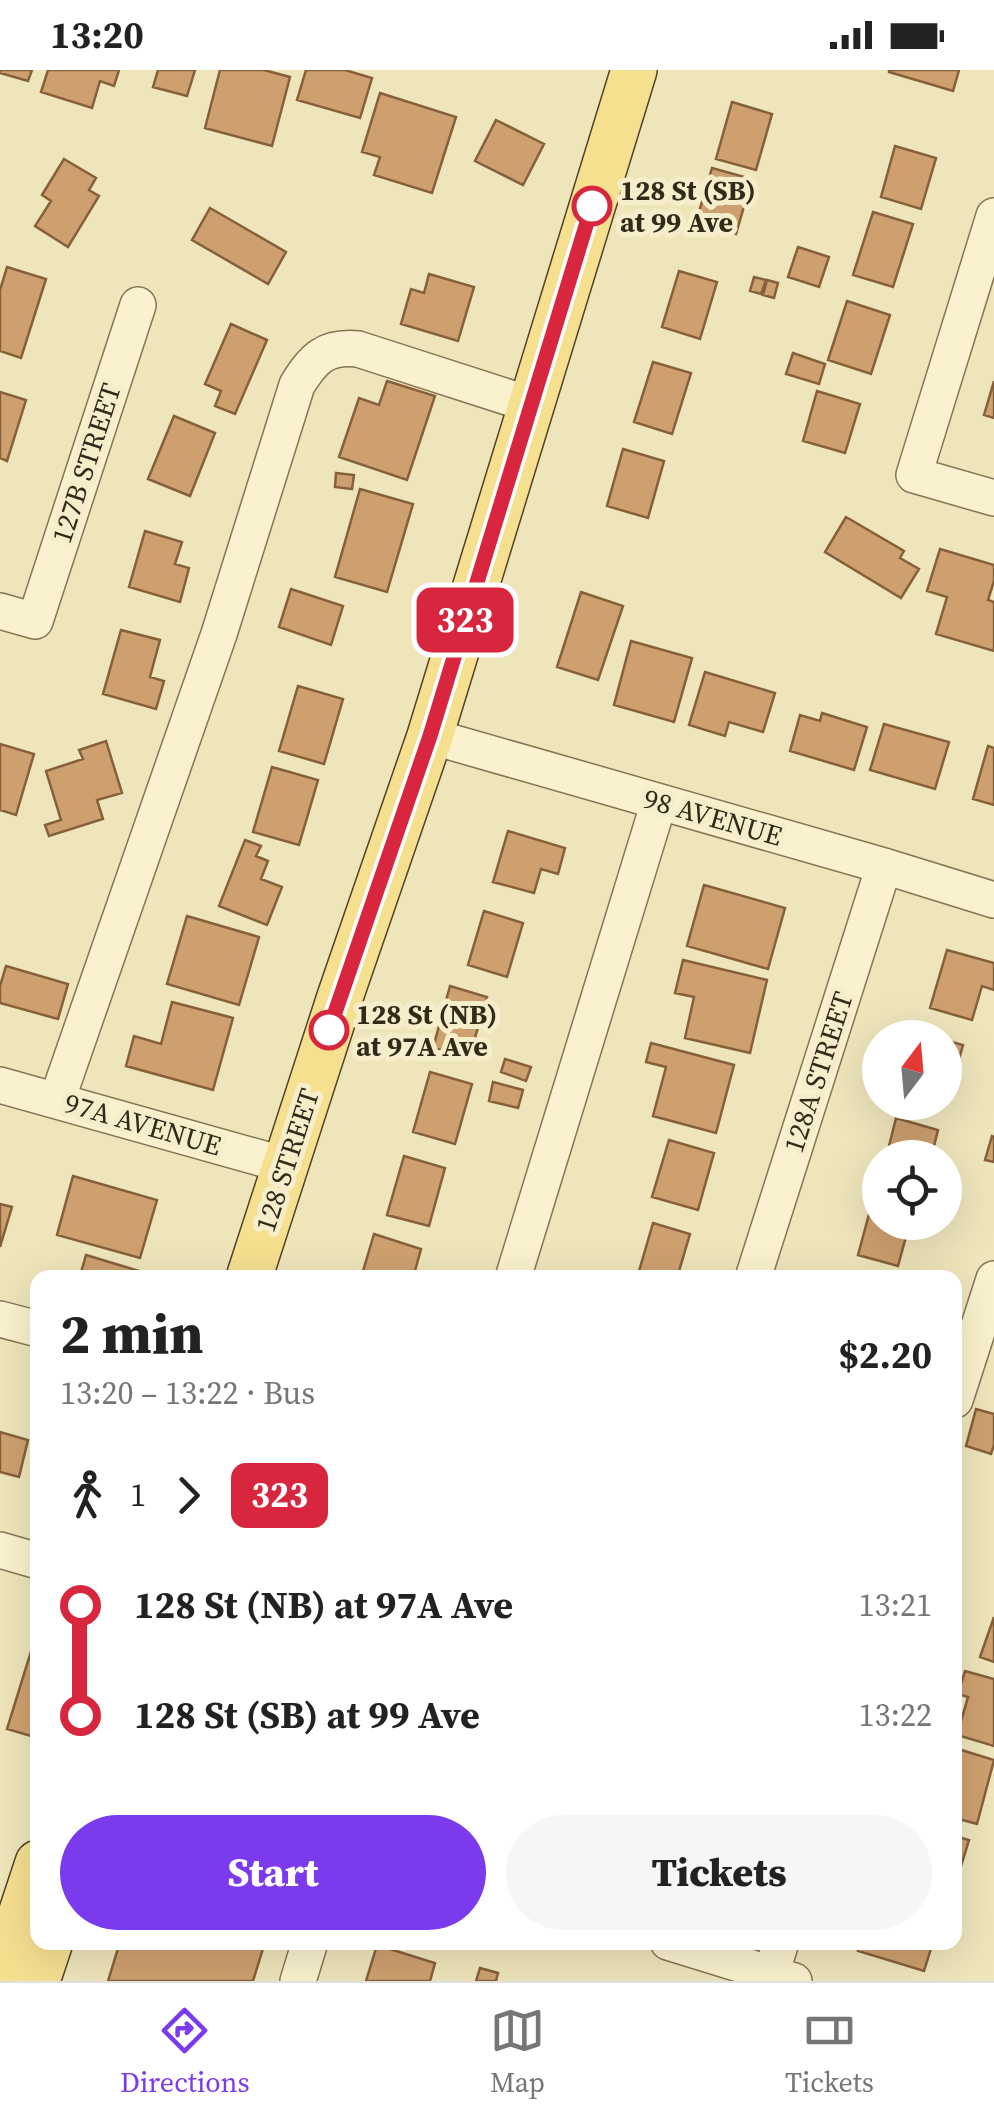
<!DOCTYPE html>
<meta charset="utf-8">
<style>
:root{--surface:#fff;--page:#f6f6f6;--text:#222;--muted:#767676;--line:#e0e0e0;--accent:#7c3aed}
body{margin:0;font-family:"Source Serif 4",serif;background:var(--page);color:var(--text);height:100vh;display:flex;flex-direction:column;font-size:38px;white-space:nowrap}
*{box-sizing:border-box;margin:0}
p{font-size:32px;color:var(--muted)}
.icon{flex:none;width:55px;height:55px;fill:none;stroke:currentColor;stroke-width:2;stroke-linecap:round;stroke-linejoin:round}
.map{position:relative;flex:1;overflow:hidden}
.sheet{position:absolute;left:30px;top:1200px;width:932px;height:680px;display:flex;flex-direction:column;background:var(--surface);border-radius:20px;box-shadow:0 10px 40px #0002}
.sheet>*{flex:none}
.badge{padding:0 20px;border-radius:15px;font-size:35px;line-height:65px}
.needle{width:65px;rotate:16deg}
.tools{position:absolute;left:862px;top:950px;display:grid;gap:20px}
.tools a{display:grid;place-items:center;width:100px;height:100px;border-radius:50%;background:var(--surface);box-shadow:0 10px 40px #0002;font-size:50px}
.map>.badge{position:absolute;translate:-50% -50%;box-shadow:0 0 0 5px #fff}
.legs{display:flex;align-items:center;gap:15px;height:110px;padding:0 30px;font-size:32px}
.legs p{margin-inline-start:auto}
.overview{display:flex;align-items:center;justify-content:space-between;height:170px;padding:0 30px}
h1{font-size:55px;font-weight:800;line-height:75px}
.cta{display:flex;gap:20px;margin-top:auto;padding:20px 30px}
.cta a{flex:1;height:115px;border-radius:60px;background:var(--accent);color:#fff;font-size:40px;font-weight:800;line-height:115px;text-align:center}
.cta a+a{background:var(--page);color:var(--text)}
ul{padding:0 30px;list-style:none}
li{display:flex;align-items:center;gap:35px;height:110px;font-size:38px}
li i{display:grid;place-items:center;width:15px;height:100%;margin:0 12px;background:currentColor}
li i::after{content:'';width:25px;height:25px;margin:-12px;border:8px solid;border-radius:50%;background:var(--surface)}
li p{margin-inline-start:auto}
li:first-child i{background:linear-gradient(#0000 50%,currentColor 0)}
li:last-child i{background:linear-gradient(currentColor 50%,#0000 0)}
.status{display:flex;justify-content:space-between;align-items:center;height:70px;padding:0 50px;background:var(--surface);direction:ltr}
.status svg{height:28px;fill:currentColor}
.tabs{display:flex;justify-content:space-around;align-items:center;height:140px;border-top:2px solid var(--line);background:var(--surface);font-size:28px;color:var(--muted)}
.tabs a{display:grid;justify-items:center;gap:5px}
.tabs .current{color:var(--accent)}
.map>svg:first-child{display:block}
.building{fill:#cea06f;stroke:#86603a;stroke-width:2.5}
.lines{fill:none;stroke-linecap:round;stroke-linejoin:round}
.minor-casing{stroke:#867455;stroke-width:38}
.major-casing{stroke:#53412a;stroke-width:48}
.minor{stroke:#faf1ce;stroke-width:35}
.major{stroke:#f5e090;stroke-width:45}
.line-1-casing{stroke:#fff;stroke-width:22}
.line-1{stroke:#d7263d;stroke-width:15}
.stop-1-dot{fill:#fff;stroke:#d7263d;stroke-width:5}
.labels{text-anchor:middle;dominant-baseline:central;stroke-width:10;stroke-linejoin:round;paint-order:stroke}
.stop-label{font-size:28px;font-weight:bold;fill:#352a1a;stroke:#f6eecb;text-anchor:start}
.street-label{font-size:28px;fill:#352a1a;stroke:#f6eecb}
</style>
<div class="status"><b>13:20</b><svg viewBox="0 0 49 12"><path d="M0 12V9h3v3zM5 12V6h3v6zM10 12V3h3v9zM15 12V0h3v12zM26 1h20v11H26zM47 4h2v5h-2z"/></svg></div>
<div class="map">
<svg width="994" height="1911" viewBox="0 0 994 1911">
<rect width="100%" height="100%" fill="#efe5bb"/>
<path class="building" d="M0,0H32L28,11L0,3Z
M48,0H119L114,16L100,11L92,38L41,22Z
M158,0H195L187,26L153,17Z
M220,0H264L290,7L272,76L205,58Z
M306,0H345L372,8L360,48L297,30Z
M889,0H959L953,21L889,2Z
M380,23L456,47L432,123L374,105L380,87L362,82Z
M732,32L772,44L756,100L716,89Z
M496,50L544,74L523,115L475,91Z
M895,76L936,88L921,139L881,127Z
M64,89L96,108L89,120L99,126L68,177L35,156L51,131L42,125Z
M712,98L752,109L736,164L696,152Z
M210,138L286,182L268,214L192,170Z
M873,142L913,154L893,217L853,205Z
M798,177L829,187L819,217L788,207Z
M7,197L46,209L21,288L0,281V220Z
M679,201L717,212L700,269L662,257Z
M429,204L474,217L458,271L401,254L411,219L424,223Z
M754,207L766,210L761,224L750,221Z
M767,210L778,213L774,228L763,225Z
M847,231L890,245L871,304L828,290Z
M231,254L267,270L235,344L215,336L221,321L205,314Z
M793,283L825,294L819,314L786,304Z
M653,292L691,303L672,364L634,352Z
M387,311L435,326L407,410L339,387L359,328L379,335Z
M994,311V348L984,345Z
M817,321L860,334L845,383L803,371Z
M0,322L26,330L7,391L0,388Z
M174,346L215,363L190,426L148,409Z
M623,379L664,391L648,448L607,436Z
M336,403L354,405L352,419L335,417Z
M360,419L413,434L387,522L335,507Z
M846,447L904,481L900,488L919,499L901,528L825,482Z
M145,461L182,472L175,494L189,498L180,532L129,517Z
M940,479L994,495V511L988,530L994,532V581L936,564L947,527L927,521Z
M291,519L343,536L331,575L279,557Z
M581,522L623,536L598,610L557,597Z
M121,560L160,570L150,607L164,611L156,639L103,624Z
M631,571L692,588L674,652L614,635Z
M705,602L775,623L763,662L729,652L725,666L689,655Z
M298,616L343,629L324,694L279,681Z
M822,643L867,657L854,700L790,681L800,645L820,651Z
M884,654L949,672L935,719L870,700Z
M106,671L122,723L97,730L103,749L49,766L45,755L61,750L46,701L83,689L79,680Z
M0,674L34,684L16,745L0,740Z
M988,676L994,678V735L973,729Z
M272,697L318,710L299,775L253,762Z
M508,761L565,778L558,804L541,799L534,823L493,812Z
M245,770L261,776L256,786L268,791L261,809L282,817L267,855L219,836Z
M704,815L785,838L768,899L687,876Z
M484,841L523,853L507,907L468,895Z
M187,846L259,867L239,935L167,914Z
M947,880L994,893V920L982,916L972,950L930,938Z
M683,890L767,910L750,983L685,968L694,927L675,923Z
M6,896L68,914L58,949L0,933V916Z
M450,916L487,927L469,988L433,978Z
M172,932L233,948L213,1020L126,996L134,966L161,974Z
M945,970L963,975L946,1033L945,1032Z
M651,973L734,995L716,1063L653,1046L666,997L646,992Z
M505,989L531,997L526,1011L501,1002Z
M430,1002L472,1014L455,1074L413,1062Z
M493,1012L523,1020L518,1038L489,1031Z
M896,1048L938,1060L931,1088H886Z
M992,1066L994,1067V1092L985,1090Z
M669,1070L714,1083L698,1140L652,1127Z
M404,1086L445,1098L429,1156L387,1145Z
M73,1106L157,1130L140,1188L57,1165Z
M872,1133L880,1135V1152H910L898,1196L858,1185Z
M0,1134L12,1137L0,1177Z
M653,1153L690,1164L677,1208H637Z
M374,1164L421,1179L413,1208H361Z
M86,1185L149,1204L148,1208H65L67,1202L80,1206Z
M976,1339L994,1344V1375L991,1384L966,1376Z
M0,1362L28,1370L19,1407L0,1402Z
M994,1547V1592L980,1587Z
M33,1575L38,1576V1668L7,1659Z
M965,1601L994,1609V1676L957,1665L968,1627L958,1624Z
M955,1678L994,1690L977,1754L955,1748Z
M955,1766L969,1770L955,1816Z
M120,1872H265L253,1911H108Z
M860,1872H933L924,1901L858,1881Z
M377,1875L435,1893L430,1911H366Z
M480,1898L498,1903L496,1911H476Z"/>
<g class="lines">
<defs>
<path id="minor" d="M994,146L914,405L994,428
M0,541L35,551L138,235
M430,666L884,796L994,830
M0,1015L285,1095
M57,1030L219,564L297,315C314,288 325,276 358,279L532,335
M513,1208L659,732
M753,1208L884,796
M0,1249L38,1259
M955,1330L994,1209
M0,1480L38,1491
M668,1872L794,1911
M771,1905L781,1872
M298,1911L310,1872"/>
<path id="major" d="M249,1208L340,927L430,666L634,0
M0,1908L38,1793
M37,1911L50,1872"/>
</defs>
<use href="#minor" class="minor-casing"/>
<use href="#major" class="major-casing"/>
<use href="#minor" class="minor"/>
<use href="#major" class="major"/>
</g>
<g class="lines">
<defs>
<path id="line-1" d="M329,960L430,666L592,136"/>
</defs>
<use href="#line-1" class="line-1-casing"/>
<use href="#line-1" class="line-1"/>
</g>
<g class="stop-1-dot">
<circle cx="592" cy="136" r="18"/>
<circle cx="329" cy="960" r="18"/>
</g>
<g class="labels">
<g class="stop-label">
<text x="620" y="120">128 St (SB)<tspan x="620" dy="32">at 99 Ave</tspan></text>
<text x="356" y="944">128 St (NB)<tspan x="356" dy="32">at 97A Ave</tspan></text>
</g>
<g class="street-label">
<text transform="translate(86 393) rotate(-72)">127B STREET</text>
<text transform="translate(713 747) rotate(16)">98 AVENUE</text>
<text transform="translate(818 1002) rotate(-72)">128A STREET</text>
<text transform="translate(143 1054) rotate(16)">97A AVENUE</text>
<text transform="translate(287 1090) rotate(-72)">128 STREET</text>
</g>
</g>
</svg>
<div class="tools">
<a><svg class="needle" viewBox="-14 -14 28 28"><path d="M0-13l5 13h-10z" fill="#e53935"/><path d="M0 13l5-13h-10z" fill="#767676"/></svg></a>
<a><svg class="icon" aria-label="locate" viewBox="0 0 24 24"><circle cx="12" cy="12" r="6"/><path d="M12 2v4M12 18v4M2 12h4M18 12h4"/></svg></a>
</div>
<b class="badge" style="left:465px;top:550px;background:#d7263d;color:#fff">323</b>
<section class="sheet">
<div class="overview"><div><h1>2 min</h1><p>13:20 – 13:22 · Bus</p></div><b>$2.20</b></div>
<div class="legs"><svg class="icon" aria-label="walk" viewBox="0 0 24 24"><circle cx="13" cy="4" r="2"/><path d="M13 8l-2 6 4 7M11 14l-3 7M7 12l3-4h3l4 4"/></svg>1<svg class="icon" aria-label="forward" viewBox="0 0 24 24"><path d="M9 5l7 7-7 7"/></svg><b class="badge" style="background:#d7263d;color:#fff">323</b></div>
<ul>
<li><i style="color:#d7263d"></i><b>128 St (NB) at 97A Ave</b><p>13:21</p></li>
<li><i style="color:#d7263d"></i><b>128 St (SB) at 99 Ave</b><p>13:22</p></li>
</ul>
<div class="cta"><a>Start</a><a>Tickets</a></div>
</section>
</div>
<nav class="tabs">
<a class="current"><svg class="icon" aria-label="directions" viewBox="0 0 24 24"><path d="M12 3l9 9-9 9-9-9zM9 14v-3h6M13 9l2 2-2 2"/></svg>Directions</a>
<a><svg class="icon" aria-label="map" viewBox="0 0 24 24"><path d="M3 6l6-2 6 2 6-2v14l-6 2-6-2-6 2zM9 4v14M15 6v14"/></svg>Map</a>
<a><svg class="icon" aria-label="tickets" viewBox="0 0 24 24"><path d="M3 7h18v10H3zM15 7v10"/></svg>Tickets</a>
</nav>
